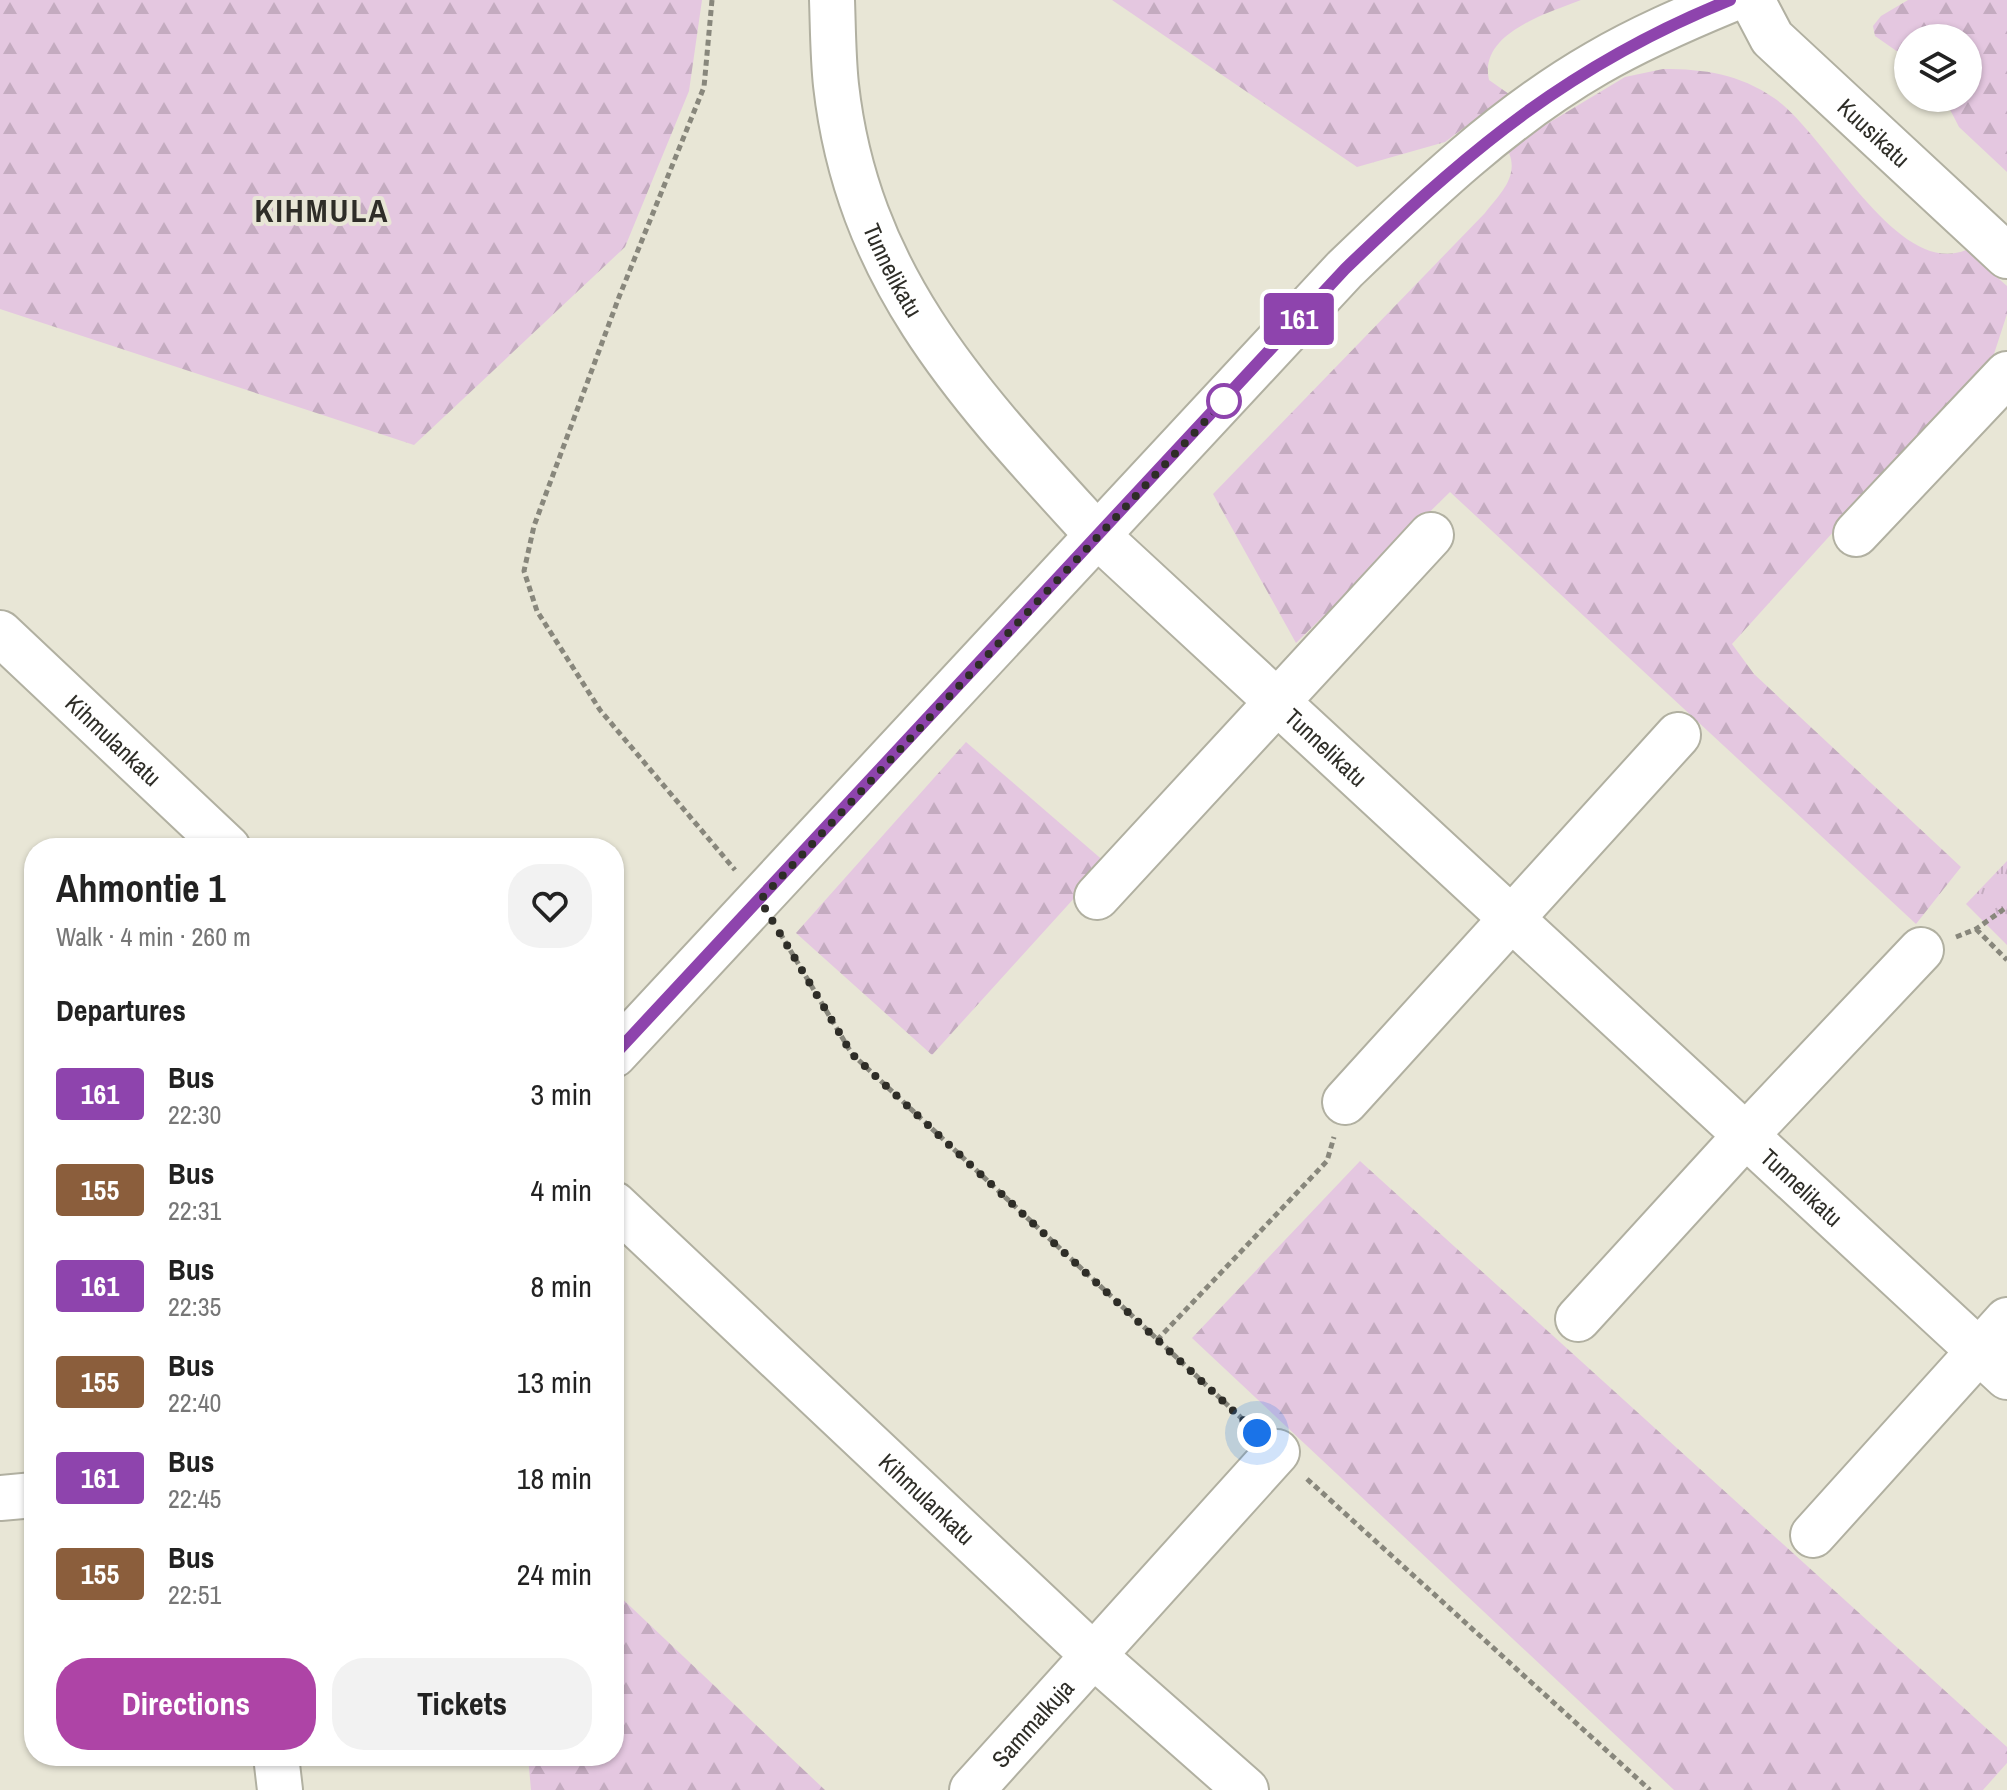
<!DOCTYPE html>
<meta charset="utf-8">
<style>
:root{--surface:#fff;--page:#f2f2f2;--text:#222;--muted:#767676;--accent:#ae44a6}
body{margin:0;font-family:"Archivo Narrow",sans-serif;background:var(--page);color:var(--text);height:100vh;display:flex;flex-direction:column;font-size:30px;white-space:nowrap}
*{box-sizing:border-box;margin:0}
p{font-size:26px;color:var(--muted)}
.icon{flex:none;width:44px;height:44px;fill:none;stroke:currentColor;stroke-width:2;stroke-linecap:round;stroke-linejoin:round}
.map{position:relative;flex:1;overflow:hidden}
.drawer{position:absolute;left:24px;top:838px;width:600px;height:928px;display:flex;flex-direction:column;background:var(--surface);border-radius:32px;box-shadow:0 2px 6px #0004}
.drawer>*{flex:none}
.badge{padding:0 16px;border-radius:6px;font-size:28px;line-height:52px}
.fabs{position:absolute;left:1894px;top:24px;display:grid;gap:16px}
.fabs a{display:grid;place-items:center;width:88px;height:88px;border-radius:50%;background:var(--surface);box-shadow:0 2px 6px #0004;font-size:40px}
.you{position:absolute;width:40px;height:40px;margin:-20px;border:6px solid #fff;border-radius:50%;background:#1a73e8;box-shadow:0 0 0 12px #1a73e833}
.map>.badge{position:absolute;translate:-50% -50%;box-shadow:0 0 0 4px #fff}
h2{padding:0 32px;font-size:30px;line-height:72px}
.round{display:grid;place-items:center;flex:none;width:84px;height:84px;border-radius:32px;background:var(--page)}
.overview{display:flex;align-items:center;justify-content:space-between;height:136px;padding:0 32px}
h1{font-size:38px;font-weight:700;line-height:60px}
.button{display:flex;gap:16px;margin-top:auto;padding:16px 32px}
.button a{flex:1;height:92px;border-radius:32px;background:var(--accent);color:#fff;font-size:32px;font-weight:700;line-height:92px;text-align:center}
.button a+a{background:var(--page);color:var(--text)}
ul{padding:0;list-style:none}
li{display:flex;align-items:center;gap:24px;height:96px;padding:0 32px}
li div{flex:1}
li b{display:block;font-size:30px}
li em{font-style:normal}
li .badge{min-width:88px;font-weight:700;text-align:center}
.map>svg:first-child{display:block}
.grass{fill:url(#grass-tufts)}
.forest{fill:url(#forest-firs)}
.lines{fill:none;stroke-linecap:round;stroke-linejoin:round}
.minor-casing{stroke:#b1b0a1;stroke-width:48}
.path{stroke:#88877c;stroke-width:5;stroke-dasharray:6 4;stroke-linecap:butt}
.minor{stroke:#fff;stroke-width:44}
.line-casing{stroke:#fff;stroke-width:18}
.line{stroke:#8e44ad;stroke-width:12}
.walk{stroke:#2e2d27;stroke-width:8;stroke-dasharray:0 14.4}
.stop-dot{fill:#fff;stroke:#8e44ad;stroke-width:4}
.labels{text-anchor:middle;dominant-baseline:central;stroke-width:8;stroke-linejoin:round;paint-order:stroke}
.street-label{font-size:24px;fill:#2e2d27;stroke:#e8e6d6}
.district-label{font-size:32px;font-weight:bold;letter-spacing:2px;fill:#2e2d27;stroke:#e8e6d6}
</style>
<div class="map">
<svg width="2007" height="1790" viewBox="0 0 2007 1790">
<defs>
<pattern id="grass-tufts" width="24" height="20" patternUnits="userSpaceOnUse" patternTransform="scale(2)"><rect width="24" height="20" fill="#e4c7e0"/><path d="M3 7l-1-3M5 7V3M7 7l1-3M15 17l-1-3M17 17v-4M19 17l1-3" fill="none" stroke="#c4abc0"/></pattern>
<pattern id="forest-firs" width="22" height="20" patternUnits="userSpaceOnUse" patternTransform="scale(2)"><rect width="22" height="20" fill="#e4c7e0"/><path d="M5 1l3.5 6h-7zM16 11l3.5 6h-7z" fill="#c4abc0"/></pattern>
</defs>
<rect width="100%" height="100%" fill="#e8e6d6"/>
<path class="grass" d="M2007,861V945L1966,904Z"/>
<path class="forest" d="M0,0H702L689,91L625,247L414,445L0,309Z
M1112,0H1581C1548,13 1478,33 1489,80L1509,94L1445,142L1357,167Z
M1908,0H2007V172L1959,127L1944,98H1968V38H1908V59L1875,36L1873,26L1881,16Z
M1663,69C1705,69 1739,74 1774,98C1826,133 1897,279 1966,250L2007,286V314L1994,354L1732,644L1754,674L1961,867L1916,924L1450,492L1296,643L1213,494L1485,213C1499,195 1519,177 1509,153L1522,139L1625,77Z
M966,742L1106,863L932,1055L796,933Z
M1360,1161L2007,1747V1763L1983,1790H1674L1192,1338Z
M614,1591L825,1790H531L528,1756H614Z"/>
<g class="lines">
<defs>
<g id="minor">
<path id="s1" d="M832,0C833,28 833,57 836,85C858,281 972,398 1099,537L2007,1377"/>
<path id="s2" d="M1752,0L1772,38L2007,256"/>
<path d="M1856,534L2007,374"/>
<path id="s3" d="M0,633L228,848"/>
<path d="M1097,897L1431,535"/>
<path d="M614,1055L1345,269C1423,194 1503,117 1597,63C1640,38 1684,19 1730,0"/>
<path d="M1345,1102L1678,735"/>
<path id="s4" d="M614,1204L1093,1655L1246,1790"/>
<path d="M1578,1319L1746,1135L1921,950"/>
<path d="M0,1498L34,1495"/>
<path d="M1813,1535L2007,1320"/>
<path d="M276,1756L280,1790"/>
<path id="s5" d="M972,1790L1277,1452"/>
</g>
</defs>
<use href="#minor" class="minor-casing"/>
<path class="path" d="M712,0L704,87L619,297L534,526L524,571L537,611L600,710L735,870
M1976,929L2007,960
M780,933L852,1054L1250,1426
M1956,937L1976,929L2007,907
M1157,1340L1327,1161L1334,1137
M1307,1479L1650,1790"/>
<use href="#minor" class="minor"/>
</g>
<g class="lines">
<defs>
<path id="line" d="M614,1055L1345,269C1467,151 1571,64 1730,0"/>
</defs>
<use href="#line" class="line-casing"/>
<use href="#line" class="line"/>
<path class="walk" d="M1224,401L760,900L852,1054L1257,1433"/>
</g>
<circle class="stop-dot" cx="1224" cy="401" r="16"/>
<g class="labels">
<g class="street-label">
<text stroke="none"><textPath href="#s2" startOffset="182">Kuusikatu</textPath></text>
<text stroke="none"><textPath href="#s1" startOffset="280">Tunnelikatu</textPath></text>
<text stroke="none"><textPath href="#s3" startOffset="156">Kihmulankatu</textPath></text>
<text stroke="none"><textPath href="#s1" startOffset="928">Tunnelikatu</textPath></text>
<text stroke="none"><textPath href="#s1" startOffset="1576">Tunnelikatu</textPath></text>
<text stroke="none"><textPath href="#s4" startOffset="430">Kihmulankatu</textPath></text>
<text stroke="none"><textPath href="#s5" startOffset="90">Sammalkuja</textPath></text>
</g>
<g class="district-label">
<text x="322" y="210">KIHMULA</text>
</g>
</g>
</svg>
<div class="fabs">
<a><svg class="icon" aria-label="layers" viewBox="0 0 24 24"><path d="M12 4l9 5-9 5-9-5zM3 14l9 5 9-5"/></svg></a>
</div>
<div class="you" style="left:1257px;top:1433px"></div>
<b class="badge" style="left:1299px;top:319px;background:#8e44ad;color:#fff">161</b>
<section class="drawer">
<div class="overview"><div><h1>Ahmontie 1</h1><p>Walk · 4 min · 260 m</p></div><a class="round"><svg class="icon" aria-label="heart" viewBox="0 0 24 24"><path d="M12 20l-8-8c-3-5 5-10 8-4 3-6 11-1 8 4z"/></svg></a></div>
<h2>Departures</h2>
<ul>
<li><span class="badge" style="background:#8e44ad;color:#fff">161</span><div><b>Bus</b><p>22:30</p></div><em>3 min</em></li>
<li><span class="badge" style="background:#8b5e3c;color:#fff">155</span><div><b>Bus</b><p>22:31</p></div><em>4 min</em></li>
<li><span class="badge" style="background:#8e44ad;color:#fff">161</span><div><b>Bus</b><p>22:35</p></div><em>8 min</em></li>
<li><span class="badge" style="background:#8b5e3c;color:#fff">155</span><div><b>Bus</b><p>22:40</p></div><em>13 min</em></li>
<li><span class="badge" style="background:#8e44ad;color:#fff">161</span><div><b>Bus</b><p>22:45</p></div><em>18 min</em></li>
<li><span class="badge" style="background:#8b5e3c;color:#fff">155</span><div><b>Bus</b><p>22:51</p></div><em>24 min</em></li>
</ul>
<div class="button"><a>Directions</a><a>Tickets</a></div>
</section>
</div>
